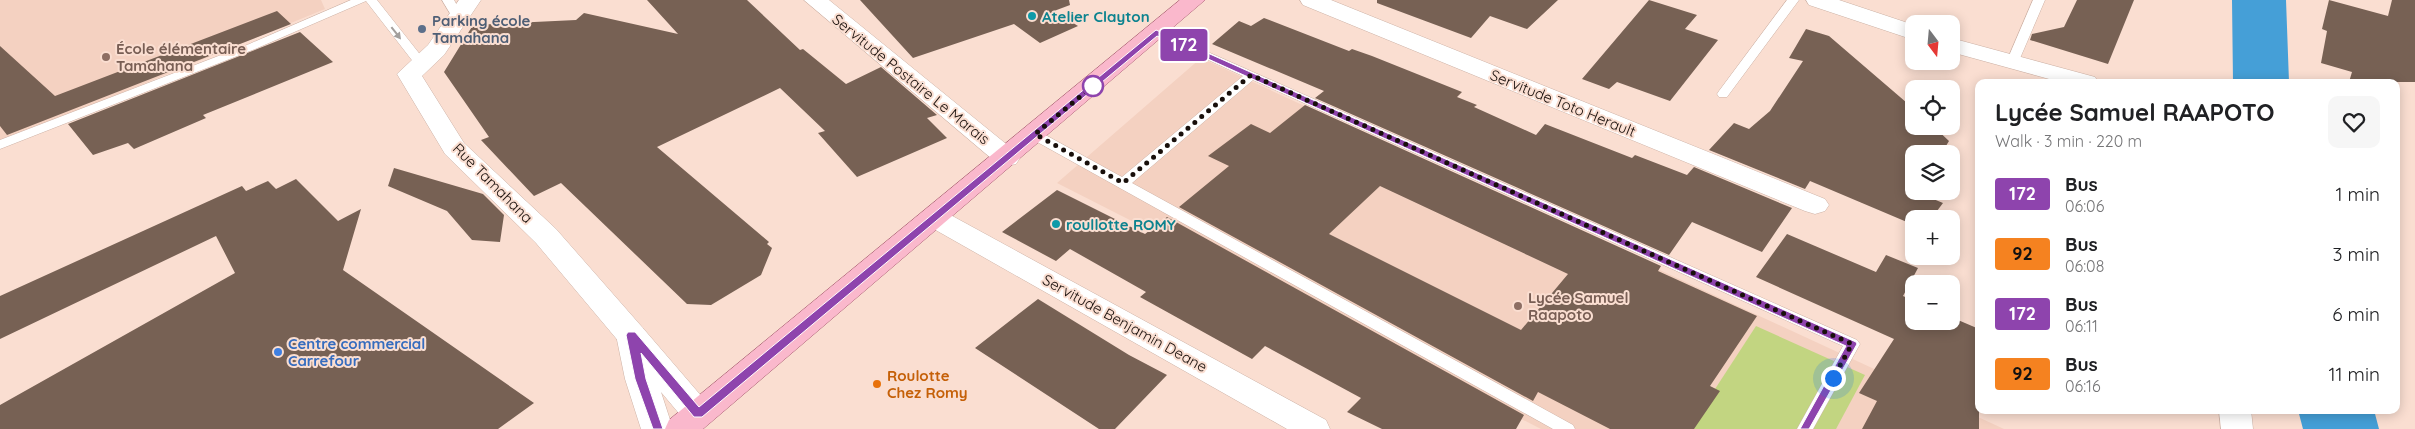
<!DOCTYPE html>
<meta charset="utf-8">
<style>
:root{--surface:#fff;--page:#f6f6f6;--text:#202124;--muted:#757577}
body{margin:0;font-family:Quicksand,sans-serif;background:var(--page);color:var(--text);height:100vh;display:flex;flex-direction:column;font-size:19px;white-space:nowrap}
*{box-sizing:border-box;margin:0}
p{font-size:16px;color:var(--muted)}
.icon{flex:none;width:28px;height:28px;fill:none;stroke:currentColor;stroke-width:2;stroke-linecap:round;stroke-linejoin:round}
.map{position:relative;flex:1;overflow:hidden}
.side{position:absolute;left:1975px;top:79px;width:425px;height:335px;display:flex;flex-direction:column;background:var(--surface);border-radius:10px;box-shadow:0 2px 12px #0003}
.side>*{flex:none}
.badge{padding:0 10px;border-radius:4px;font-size:18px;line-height:32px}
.needle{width:32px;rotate:164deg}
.buttons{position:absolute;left:1905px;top:15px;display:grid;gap:10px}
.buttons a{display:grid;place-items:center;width:55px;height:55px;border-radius:10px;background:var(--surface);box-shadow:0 2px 12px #0003;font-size:25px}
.you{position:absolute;width:25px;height:25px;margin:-12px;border:4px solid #fff;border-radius:50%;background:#1a73e8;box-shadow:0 0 0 8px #1a73e833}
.map>.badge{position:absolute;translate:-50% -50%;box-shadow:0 0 0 2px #fff}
.round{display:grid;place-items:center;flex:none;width:52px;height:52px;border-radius:10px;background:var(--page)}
.overview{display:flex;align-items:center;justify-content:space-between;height:85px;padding:0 20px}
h1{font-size:24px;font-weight:700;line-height:38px}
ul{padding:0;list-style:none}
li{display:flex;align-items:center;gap:15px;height:60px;padding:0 20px}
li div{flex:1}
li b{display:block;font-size:19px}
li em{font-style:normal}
li .badge{min-width:55px;font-weight:700;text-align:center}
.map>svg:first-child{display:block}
.built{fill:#f4d1c1}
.green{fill:#c2d581}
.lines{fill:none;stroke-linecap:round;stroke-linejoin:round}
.river{fill:#459fd7;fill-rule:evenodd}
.building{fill:#776154;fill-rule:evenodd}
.service-casing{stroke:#cdb2a6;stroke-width:1}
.minor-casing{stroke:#cdb2a6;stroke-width:1}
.tertiary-casing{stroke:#cdb2a6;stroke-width:1}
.primary-casing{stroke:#a95e72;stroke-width:1}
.service{fill:#fff;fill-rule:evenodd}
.minor{fill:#fff;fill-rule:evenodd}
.tertiary{fill:#fff;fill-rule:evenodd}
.primary{fill:#fab8cc;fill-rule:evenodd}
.oneway{fill:#a39f9d}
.line{fill:#8e44ad;stroke:#fff}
.walk{stroke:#180f0b;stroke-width:5;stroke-dasharray:0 9}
.culture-dot{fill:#0f9aa8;stroke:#faded1;stroke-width:2}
.service-dot{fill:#5c6f8a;stroke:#faded1;stroke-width:2}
.education-dot{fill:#8d6e63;stroke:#faded1;stroke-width:2}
.stop-dot{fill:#fff;stroke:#8e44ad;stroke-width:2.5}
.shop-dot{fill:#3f7fe0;stroke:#faded1;stroke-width:2}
.food-dot{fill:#e8710a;stroke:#faded1;stroke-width:2}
.labels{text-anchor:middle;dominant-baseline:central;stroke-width:4;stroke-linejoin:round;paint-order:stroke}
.culture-label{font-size:15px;font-weight:bold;fill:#0d838f;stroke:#faded1;text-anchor:start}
.service-label{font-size:15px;font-weight:bold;fill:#4e5e75;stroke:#faded1;text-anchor:start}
.education-label{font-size:15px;font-weight:bold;fill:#785e54;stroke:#faded1;text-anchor:start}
.street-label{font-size:15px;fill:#180f0b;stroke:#faded1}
.shop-label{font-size:15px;font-weight:bold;fill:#366cbe;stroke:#faded1;text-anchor:start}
.food-label{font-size:15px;font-weight:bold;fill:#c56008;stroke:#faded1;text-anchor:start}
</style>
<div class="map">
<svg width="2415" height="429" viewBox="0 0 2415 429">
<rect width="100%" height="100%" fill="#faded1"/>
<path class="built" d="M0,0H321L325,9L0,143Z
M1201,58L2004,429H1541L1057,183Z"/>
<path class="green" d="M1756,326L1865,375L1836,429H1689Z"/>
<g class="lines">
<path class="river" d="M2232,0H2286L2289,82H2233Z
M2298,410H2374L2379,429H2303Z"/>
</g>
<path class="building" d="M647,0H747L800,50L803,49L846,84L881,67L937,115L927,118L947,138L857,177L818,133L825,131L780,88L657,147L769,242L767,244L772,248L761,275L711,305L687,304L561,183L534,196L481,140L489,137L444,72L473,25L576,20L584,13L678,34Z
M860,0H1069L1070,5L1054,11L1078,26L1040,43L1014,24L913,58Z
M1377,0H1558L1527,29L1490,16L1471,38L1377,3Z
M1649,0L1697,15L1685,29L1718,40L1670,101L1617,82L1609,89L1582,79Z
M2077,0H2134L2108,64L2030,40L2032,34L2064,27Z
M2329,0L2388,16L2392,0H2415V82H2349L2352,72L2321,63L2327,31L2322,29Z
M277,11L291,24L7,135L0,126V46L55,96Z
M1264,18L1349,51L1352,49L1372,56L1462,92L1457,97L1477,105L1474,107L1536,135L1545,124L1632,158L1635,155L1687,175L1694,167L1792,208L1762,252L1692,222L1669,255L1315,98L1324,91L1212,44L1239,21L1251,26Z
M1806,29L1829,36L1914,109V126H1933L1949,141L1941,154H1914V191L1943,203L1931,219H1914V225L1810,181L1805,189L1709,150L1734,123L1749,129L1770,111L1803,61L1789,58Z
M300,32L333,62L203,115L206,118L134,149L128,143L93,155L68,124Z
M1305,105L1661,266L1658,271L1757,316L1710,386L1720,391L1694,429H1610L1538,392L1533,401L1179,207L1229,166L1208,156L1251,124L1270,133ZM1380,186L1568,274L1521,330L1329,234Z
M394,168L483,194L504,215L500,242L472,240L447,211L388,186Z
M296,179L338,221L361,209L343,270L534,403L498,429H0V405L235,273L216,236L0,339V296L242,186L246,191L268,181L276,189Z
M1057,190L1145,234L1167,217L1524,415L1516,429H1382L1347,412L1361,398L1265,346L1252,359L1140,297L1146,292L1070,249L1056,261L1002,232Z
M1787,234L1876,272L1886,255L1918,268L1903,296L1914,301V321H1951V317L1979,329V429H1862L1877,401L1859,393L1894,339L1756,277Z
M1038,299L1129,355L1167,375L1115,429H1099L975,348Z"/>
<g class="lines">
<defs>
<path id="service" d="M351,0H377L426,62L428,65L426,68H418L366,1L255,49L0,149V140L247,45Z
M442,0H454L464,18L462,20H454Z
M1787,0H1799L1727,97H1719L1717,94L1719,91Z
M2033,0H2045L2018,63L2012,67L2008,66L2006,63Z
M1156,29L1857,340L1860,344L1813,429H1797L1843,346L1253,80L1132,183L1573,425L1575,429H1553L1030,138L1029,135L1030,132H1040L1122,177L1243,76L1152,34L1150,32Z"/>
<path id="minor" d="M804,0H829L1016,152L1020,158L1016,164L1007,166L998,164Z
M1300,0H1331L1825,199L1829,205L1825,211L1815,214L1805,211L1303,5Z
M1806,0H1839L1914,25V40L1809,5Z
M1951,38L2095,77L2098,82H2060L1951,52Z
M935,209L945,212L1326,420L1330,429H1287L925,224L921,218L925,212Z
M631,324L642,327L709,405L714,414L709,423L698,426L687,423L661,392L673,429H641L625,379L616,335L620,327Z
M2219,410H2251L2253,429H2221Z"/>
<path id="tertiary" d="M459,0H481L444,55L422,76L464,143L556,229L642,327L646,335L642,343L631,346L620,343L536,243L445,154L397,74L428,45Z"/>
<path id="primary" d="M1180,0H1205L703,429H665L669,420Z"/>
</defs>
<use href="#service" class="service-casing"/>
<use href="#minor" class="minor-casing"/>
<use href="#tertiary" class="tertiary-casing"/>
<use href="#primary" class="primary-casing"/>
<use href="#service" class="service"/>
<use href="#minor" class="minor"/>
<use href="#tertiary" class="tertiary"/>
<use href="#primary" class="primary"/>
</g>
<defs><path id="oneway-solid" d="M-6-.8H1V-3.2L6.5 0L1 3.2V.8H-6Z" transform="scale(1.25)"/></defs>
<use class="oneway" href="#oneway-solid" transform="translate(396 33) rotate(52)"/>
<path class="line" d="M1156,30L1856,342L1857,344L1809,429H1800L1846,346L1157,36L702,417H694L641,353L646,379L663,429H653L635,379L626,335L628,332H635L699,407Z"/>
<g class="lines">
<path class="walk" d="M1093,86L1035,134L1123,183L1251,75L1852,344L1833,378"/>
</g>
<g class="culture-dot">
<circle cx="1032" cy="16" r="5"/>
<circle cx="1056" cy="224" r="5"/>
</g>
<circle class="service-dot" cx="422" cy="29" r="5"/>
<g class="education-dot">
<circle cx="106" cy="57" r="5"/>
<circle cx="1518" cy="306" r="5"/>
</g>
<circle class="stop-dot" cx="1093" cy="86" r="10"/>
<circle class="shop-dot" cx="278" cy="352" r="5"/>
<circle class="food-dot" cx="877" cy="384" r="5"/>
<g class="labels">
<g class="culture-label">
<text x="1042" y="16">Atelier Clayton</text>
<text x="1066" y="224">roullotte ROMY</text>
</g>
<g class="service-label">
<text x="432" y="20">Parking école<tspan x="432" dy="17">Tamahana</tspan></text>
</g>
<g class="education-label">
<text x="116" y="48">École élémentaire<tspan x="116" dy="17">Tamahana</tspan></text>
<text x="1528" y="297">Lycée Samuel<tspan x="1528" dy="17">Raapoto</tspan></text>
</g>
<g class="street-label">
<text transform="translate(911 79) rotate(39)">Servitude Postaire Le Marais</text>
<text transform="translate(1563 103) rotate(22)">Servitude Toto Herault</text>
<text transform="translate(493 183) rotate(45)">Rue Tamahana</text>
<text transform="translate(1125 323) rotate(29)">Servitude Benjamin Deane</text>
</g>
<g class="shop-label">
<text x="288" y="343">Centre commercial<tspan x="288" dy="17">Carrefour</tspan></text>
</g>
<g class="food-label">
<text x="887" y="375">Roulotte<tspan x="887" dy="17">Chez Romy</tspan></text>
</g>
</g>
</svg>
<div class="buttons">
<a><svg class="needle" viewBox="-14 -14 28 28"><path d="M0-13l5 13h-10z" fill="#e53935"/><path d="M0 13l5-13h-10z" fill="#757577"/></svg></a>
<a><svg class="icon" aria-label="locate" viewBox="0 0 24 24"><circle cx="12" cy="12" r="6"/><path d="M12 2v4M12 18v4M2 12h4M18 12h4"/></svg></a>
<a><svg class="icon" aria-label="layers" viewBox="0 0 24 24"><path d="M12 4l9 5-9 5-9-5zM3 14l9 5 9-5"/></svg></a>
<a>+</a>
<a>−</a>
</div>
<div class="you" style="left:1833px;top:378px"></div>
<b class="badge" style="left:1184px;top:45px;background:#8e44ad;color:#fff">172</b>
<section class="side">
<div class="overview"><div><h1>Lycée Samuel RAAPOTO</h1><p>Walk · 3 min · 220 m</p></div><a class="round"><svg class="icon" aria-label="heart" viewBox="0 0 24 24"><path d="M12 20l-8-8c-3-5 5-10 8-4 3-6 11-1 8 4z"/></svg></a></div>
<ul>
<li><span class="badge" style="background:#8e44ad;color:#fff">172</span><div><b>Bus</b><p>06:06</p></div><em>1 min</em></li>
<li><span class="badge" style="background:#f58220;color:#111">92</span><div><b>Bus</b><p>06:08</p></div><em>3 min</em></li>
<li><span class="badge" style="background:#8e44ad;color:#fff">172</span><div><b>Bus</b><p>06:11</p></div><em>6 min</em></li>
<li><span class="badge" style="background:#f58220;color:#111">92</span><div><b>Bus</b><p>06:16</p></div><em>11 min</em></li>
</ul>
</section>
</div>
